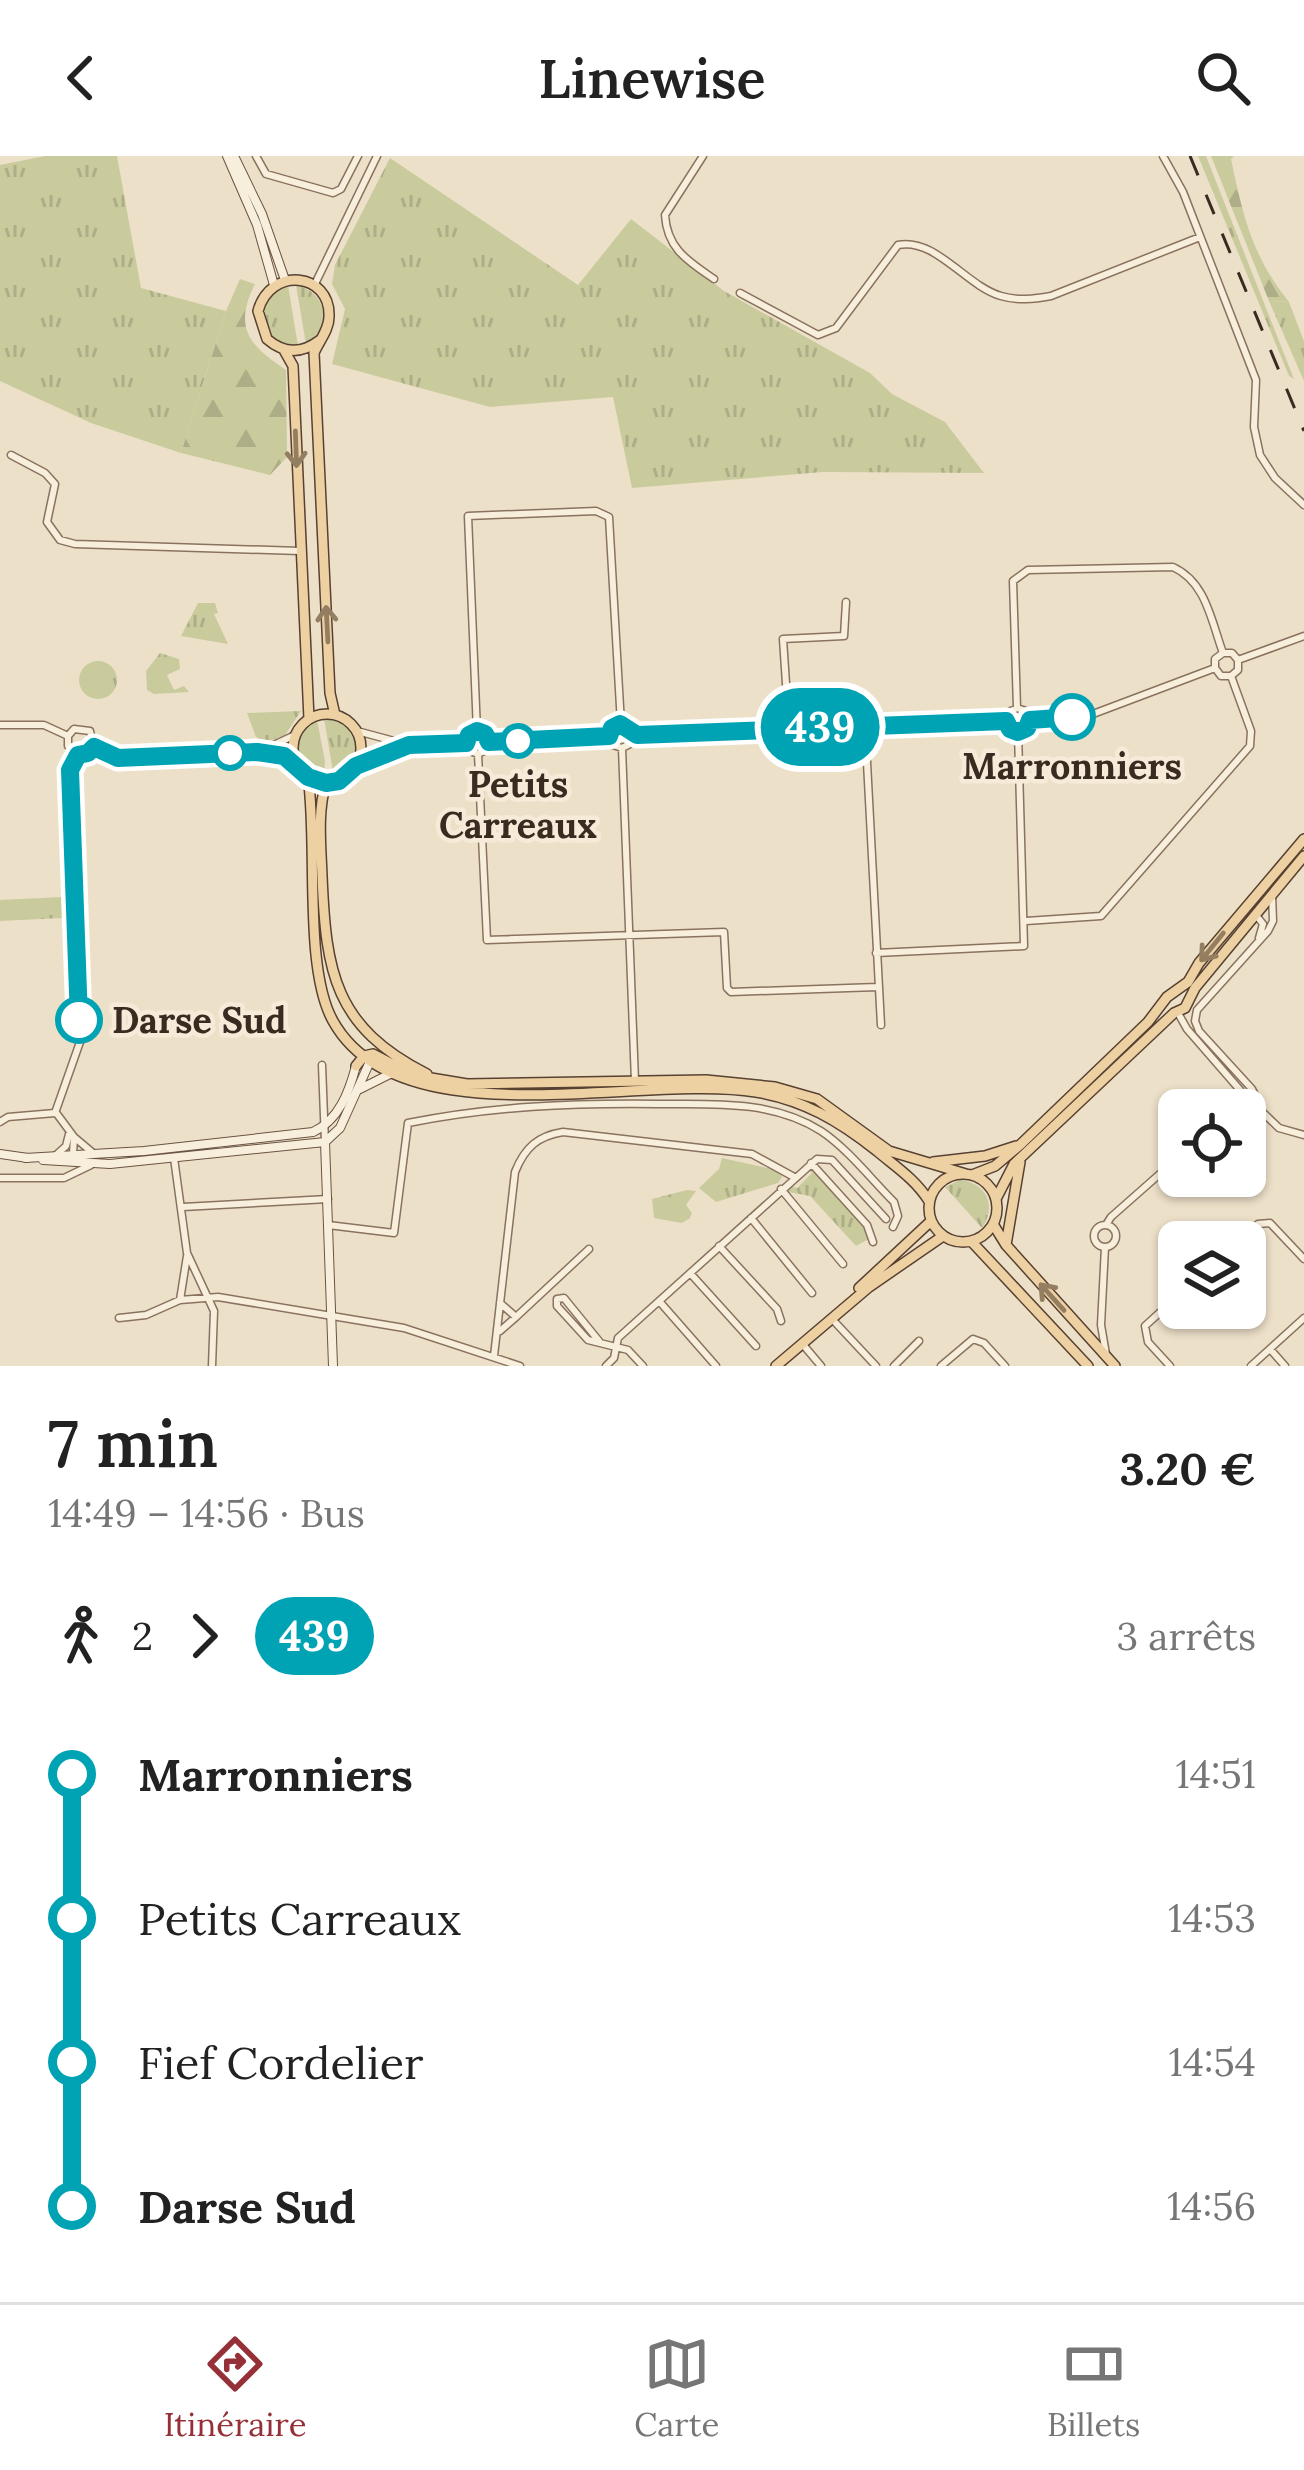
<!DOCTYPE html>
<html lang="fr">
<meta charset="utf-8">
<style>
:root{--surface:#fff;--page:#f2f2f2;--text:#222;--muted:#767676;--line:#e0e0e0;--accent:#963038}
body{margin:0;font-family:Lora,serif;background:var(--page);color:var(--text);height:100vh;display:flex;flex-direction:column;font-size:45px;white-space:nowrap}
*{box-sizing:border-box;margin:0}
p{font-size:39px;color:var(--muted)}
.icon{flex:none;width:66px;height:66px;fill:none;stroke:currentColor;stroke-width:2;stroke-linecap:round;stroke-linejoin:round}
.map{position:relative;height:1210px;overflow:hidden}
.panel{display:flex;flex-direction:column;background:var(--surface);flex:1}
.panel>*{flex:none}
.badge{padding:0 24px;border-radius:39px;font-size:42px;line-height:78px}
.fabs{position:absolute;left:1158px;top:933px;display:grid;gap:24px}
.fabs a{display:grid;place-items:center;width:108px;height:108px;border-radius:18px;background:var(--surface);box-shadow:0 3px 9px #0004;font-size:60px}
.map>.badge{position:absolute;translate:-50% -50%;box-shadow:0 0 0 6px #fff}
.legs{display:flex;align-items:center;gap:18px;height:132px;padding:0 48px;font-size:39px}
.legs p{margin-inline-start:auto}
.headline{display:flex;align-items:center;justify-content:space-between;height:204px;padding:0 48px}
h1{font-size:66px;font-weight:600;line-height:90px}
ul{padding:0 48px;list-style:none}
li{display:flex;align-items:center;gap:42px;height:144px;font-size:45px}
li i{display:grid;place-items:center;width:18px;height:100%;margin:0 15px;background:currentColor}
li i::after{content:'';width:30px;height:30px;margin:-15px;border:9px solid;border-radius:50%;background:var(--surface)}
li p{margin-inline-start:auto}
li:first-child i{background:linear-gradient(#0000 50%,currentColor 0)}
li:last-child i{background:linear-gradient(currentColor 50%,#0000 0)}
header{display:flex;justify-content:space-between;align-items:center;height:156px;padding:0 48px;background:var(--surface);font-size:54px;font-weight:600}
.menu{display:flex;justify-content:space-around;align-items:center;height:168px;border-top:3px solid var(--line);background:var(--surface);font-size:33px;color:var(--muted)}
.menu a{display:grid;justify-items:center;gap:6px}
.menu .active{color:var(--accent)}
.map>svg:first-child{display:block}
.grass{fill:url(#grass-tufts)}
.forest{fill:url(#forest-firs)}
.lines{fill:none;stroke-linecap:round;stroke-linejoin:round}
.street-casing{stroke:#89725e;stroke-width:9}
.secondary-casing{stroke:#6b5341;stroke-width:10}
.primary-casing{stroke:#574132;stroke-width:12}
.street{stroke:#f8eedc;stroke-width:6}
.secondary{stroke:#f8eedc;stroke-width:8}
.primary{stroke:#eed1a3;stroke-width:9}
.rail{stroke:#3a2b21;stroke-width:3;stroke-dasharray:21 21;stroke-linecap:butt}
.oneway{stroke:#947e62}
.line-1-casing{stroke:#fff;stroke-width:27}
.line-1{stroke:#00a3b4;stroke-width:18}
.stop-1-dot{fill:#fff;stroke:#00a3b4;stroke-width:6}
.labels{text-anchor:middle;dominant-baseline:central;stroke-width:9;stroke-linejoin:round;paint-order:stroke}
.stop-label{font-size:36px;font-weight:bold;fill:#3a2b21;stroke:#f5ebd8}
</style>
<header><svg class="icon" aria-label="back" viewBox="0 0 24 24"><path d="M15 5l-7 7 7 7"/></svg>Linewise<svg class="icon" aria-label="search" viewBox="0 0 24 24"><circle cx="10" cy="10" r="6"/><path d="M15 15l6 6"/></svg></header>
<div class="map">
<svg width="1304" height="1210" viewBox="0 0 1304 1210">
<defs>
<pattern id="grass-tufts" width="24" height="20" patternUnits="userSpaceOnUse" patternTransform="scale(3)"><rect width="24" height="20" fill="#c9cb9d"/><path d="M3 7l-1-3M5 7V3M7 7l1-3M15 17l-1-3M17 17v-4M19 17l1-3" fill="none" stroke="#adae87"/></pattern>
<pattern id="forest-firs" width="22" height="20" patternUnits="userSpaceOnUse" patternTransform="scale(3)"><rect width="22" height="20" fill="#c9cb9d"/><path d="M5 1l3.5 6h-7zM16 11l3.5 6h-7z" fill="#adae87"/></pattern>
</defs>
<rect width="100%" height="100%" fill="#ede0c9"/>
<path class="grass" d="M45,0H117L141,132L226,155L181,297L91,267L0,225V9Z
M1198,0H1206L1294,223L1289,220Z
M390,2L578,129L631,63L724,135L870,217L892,238L945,266L984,317L823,316L632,332L613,241L490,251L332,208L345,153L332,128L335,109Z
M288,129L298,190C269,189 255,166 269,140Z
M296,129C320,135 328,153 320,176L306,188Z
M1269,145L1289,146L1304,185V225Z
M198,447H215L218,457L214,458L228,488L181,480Z
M160,497L179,503L180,513L167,519L174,534L184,530L189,536L154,538L147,534L146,515Z
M79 524a19 19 0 1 1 38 0a19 19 0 1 1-38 0Z
M301,555L285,579L267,586L256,581L247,557Z
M324,562L345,568L356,587L353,608L334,622Z
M317,564L325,605L324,622L306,615L296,594L302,575Z
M61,702L65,704L68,769L63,770L62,762L0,765V744L62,741Z
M722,1002L767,1012L770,1009L780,1015L782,1021L778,1027L716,1046L699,1032L719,1013Z
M808,1013H813L866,1070L869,1083L856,1090L810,1040L788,1036L791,1030L797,1032L812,1017Z
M960,1024C987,1027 997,1050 982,1072L945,1031Z
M687,1034L696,1035L686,1049L692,1057L690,1062L682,1067L654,1062L652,1043Z"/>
<path class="forest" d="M1211,0H1234L1231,3C1243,60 1252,100 1289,146L1269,145Z
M240,123L255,128C233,172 249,189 286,214L287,301L270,319L181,297L226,155Z"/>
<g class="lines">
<defs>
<path id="street" d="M256,0L266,18L333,37L341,33L358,0
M703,0L665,59C667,93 688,105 714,123
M1163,0L1183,36L1256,224L1254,271L1260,299L1275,322L1304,349
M314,130L377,0
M740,137L818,179L836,172L898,89C935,81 966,130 1001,140C1018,145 1034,143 1051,140L1200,81
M11,299L45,317L55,328L47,366L60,384L75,388L300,395
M1215,512L1221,520H1231L1238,514V504L1304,480
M1017,552L1013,425L1028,414L1173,411C1206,426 1211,464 1223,497
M1006,565L1009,556L1017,552L1026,555L1030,564
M0,569H44L68,580
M865,569L881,869
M789,572L783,483L844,480L846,446
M357,575L409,589L466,587L470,595L478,598L486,594L489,586L609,580L612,572L621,568L629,571L633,579L994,565H1006L1010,573L1018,576L1027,572L1030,564L1093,558L1215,512V503L1223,497H1232L1238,504
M477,575L468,360L596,355L609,361L621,568
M609,580L613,589L622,592L630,588L633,579
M466,587L469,579L477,575L485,578L489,586
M94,591C148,625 237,573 295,606
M622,592L635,925
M261,595L295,579
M478,598L487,784L724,776L727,832L731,836L877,831
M78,599L68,590V580L74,573L90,575L94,591
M357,610L409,589
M1255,758L1263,768L1259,782
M1026,765L1101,760L1250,590L1251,575L1231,520
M876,797L1024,790L1018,576
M1178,857L1187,873L1240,934L1241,945H1251
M322,909L325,986
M1251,945L1255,939L1252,933L1199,875L1195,865L1197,854L1268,775L1273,765L1272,738
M1251,945L1279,972L1304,979
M55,957L80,886L70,614L78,599
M57,958L74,981L73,998
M0,966L8,961L55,957
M74,981L93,997
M55,1000L66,990L69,978
M174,1002L187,1097L214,1155L212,1210
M811,1007L867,1069L873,1086
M0,1022H64L91,1009
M781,1033L843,1108
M183,1051L328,1043
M751,1062L812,1137
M328,1069L394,1077
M1106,1069L1111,1061L1179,1001
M1094 1080a11 11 0 1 1 22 0a11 11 0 1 1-22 0Z
M394,1077L408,967C492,950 572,947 658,948C713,948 772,944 821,975C848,993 871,1023 894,1046L898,1060L893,1071
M1239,1086L1258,1068L1270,1067L1304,1103
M719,1090L777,1153L781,1165
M1105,1091L1101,1169L1106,1198
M690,1117L756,1190
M180,1144L187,1100
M659,1145L716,1210
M516,1161L589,1093
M119,1162L146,1159L180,1144L218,1141L404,1172L520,1210
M832,1163L876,1210
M500,1175L516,1161L500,1147
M599,1185L564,1142L557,1143V1150L588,1184L628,1194L643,1210
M805,1191L821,1210
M1270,1193L1285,1210
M494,1200L515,1016C525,991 538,980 563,976L752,998L794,1021
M606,1210L614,1202L618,1182L817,1003L832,1004L886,1063
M894,1210L919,1185
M941,1210L973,1183L984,1187L1005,1210
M1170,1210L1148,1186L1145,1170L1179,1139
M1251,1210L1304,1162"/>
<path id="secondary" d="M227,0L257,69L274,129
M234,0L262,58L285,124
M360,933L390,918
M0,998L28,1002
M25,1002L144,995L313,976C339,964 349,936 356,910
M43,1004L110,1008L325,986
M333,1210L325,986L340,972L372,901"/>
<path id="primary" d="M320,184C302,198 284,198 267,183L258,155C270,110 331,116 329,161C329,174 319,185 314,197L330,537L335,559
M284,194L293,210L309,563
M293 592a34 34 0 1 1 68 0a34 34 0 1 1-68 0Z
M308,621C318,686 303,812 333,865C400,986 640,917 756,936C804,944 839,965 877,995C896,1011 915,1023 929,1045
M326,627C317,656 321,690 322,720C326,816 334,871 427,918
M356,910L364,900L373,898L413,919L467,928L706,924L775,931L817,943L889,995L966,1018
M933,1006L985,1000L1016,990
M929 1052a34 34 0 1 1 68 0a34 34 0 1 1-68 0Z
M972,1019L995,1010L1021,988L1148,866L1167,841L1188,826L1199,807L1304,683
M996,1043L1014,1008L1174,857L1185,852L1195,832L1304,700
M993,1068L1006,1089L1115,1210
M971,1085L1088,1210
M1006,1089L1020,1006
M859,1132L931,1065
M776,1210L869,1131L943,1080"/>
</defs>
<use href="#street" class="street-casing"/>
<use href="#secondary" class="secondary-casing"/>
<use href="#primary" class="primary-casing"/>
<use href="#street" class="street"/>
<use href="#secondary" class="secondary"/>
<use href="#primary" class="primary"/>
<path class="rail" d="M1190,0L1304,275"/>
</g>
<defs><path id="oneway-shaft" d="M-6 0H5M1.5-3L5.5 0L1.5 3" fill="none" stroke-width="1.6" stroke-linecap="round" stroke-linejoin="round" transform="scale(3)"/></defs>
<g class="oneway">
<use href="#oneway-shaft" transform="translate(296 293) rotate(88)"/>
<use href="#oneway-shaft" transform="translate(327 468) rotate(-93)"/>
<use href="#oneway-shaft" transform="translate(1212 791) rotate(129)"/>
<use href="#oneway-shaft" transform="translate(1052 1141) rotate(-132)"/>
</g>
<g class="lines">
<defs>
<path id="line-1" d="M79,864L70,614L78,599L88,597L94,591L118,602L257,596L284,600L308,621L326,627L339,625L356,610L409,589L466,587L469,579L477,575L485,578L489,586L609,580L612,572L620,568L637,579L1006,565L1010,573L1018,576L1027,572L1030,564L1072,561"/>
</defs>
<use href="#line-1" class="line-1-casing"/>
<use href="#line-1" class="line-1"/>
</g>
<g class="stop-1-dot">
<circle cx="1072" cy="561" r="21"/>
<circle cx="518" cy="585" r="15"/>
<circle cx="230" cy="597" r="15"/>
<circle cx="79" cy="864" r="21"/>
</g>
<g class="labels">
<g class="stop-label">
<text x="1072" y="610">Marronniers</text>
<text x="518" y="628">Petits<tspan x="518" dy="41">Carreaux</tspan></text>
<text x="112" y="864" text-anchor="start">Darse Sud</text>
</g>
</g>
</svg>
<div class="fabs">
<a><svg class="icon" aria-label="locate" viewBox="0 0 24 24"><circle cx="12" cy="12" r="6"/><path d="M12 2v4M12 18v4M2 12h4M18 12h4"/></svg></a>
<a><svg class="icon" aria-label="layers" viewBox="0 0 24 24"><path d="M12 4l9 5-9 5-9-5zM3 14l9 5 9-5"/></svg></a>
</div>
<b class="badge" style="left:820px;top:571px;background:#00a3b4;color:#fff">439</b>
</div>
<section class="panel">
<div class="headline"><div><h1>7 min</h1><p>14:49 – 14:56 · Bus</p></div><b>3.20 €</b></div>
<div class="legs"><svg class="icon" aria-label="walk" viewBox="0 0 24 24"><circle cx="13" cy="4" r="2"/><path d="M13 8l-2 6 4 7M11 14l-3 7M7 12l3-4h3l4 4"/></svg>2<svg class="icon" aria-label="forward" viewBox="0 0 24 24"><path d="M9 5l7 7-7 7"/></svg><b class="badge" style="background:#00a3b4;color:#fff">439</b><p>3 arrêts</p></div>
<ul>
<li><i style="color:#00a3b4"></i><b>Marronniers</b><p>14:51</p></li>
<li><i style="color:#00a3b4"></i><span>Petits Carreaux</span><p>14:53</p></li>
<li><i style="color:#00a3b4"></i><span>Fief Cordelier</span><p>14:54</p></li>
<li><i style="color:#00a3b4"></i><b>Darse Sud</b><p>14:56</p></li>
</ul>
</section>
<nav class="menu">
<a class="active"><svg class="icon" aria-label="directions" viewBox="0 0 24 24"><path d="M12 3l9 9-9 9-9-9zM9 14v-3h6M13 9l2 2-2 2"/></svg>Itinéraire</a>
<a><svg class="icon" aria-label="map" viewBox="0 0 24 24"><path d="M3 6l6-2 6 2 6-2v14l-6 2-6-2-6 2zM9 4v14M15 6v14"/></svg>Carte</a>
<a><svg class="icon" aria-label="tickets" viewBox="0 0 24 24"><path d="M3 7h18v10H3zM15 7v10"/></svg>Billets</a>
</nav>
